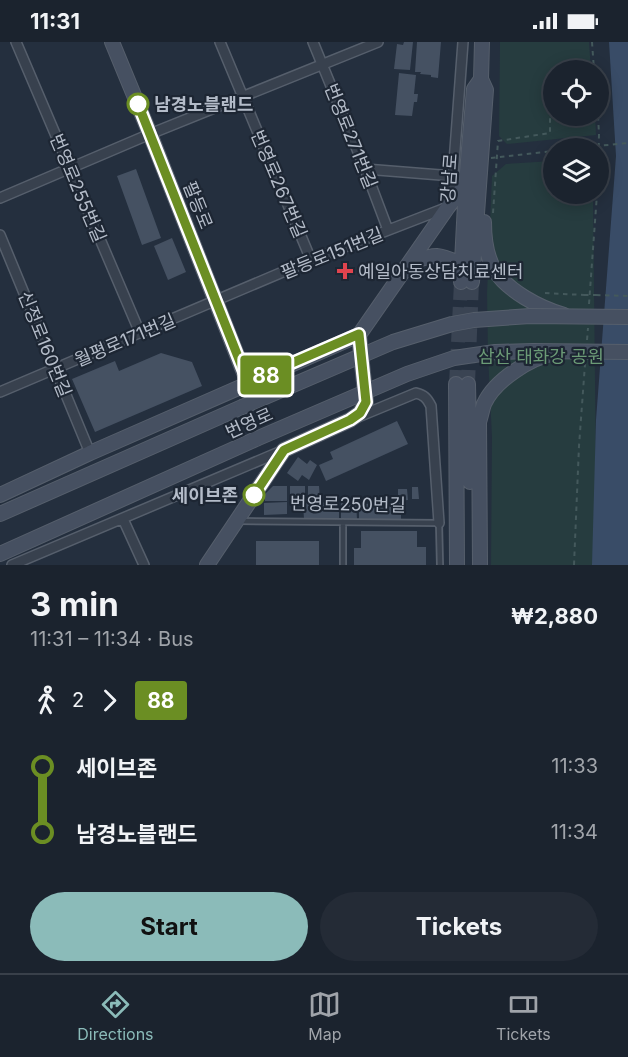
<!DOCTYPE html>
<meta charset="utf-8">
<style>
:root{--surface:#1b232e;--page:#242b36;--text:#f1f3f6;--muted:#a0a4aa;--line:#39404a;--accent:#8bbbb9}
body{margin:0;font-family:Inter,"Noto Sans KR",sans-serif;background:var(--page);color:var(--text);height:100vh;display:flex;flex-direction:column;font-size:22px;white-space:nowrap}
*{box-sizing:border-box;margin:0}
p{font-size:20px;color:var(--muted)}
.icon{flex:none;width:33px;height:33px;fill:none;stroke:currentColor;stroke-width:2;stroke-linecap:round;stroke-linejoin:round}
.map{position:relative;height:523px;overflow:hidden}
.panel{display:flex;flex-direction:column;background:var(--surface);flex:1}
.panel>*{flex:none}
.badge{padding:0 12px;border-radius:4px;font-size:21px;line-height:39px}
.buttons{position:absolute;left:543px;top:18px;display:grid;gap:12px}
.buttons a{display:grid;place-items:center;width:66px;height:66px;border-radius:50%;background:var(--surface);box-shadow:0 3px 15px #0003,0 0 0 2px var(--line);font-size:30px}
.map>.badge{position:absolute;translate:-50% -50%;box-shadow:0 0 0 3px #fff}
.legs{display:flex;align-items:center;gap:9px;height:66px;padding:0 30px;font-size:20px}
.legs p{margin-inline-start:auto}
.summary{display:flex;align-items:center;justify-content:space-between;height:102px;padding:0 30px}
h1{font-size:33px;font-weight:700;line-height:45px}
.action{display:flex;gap:12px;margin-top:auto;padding:12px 30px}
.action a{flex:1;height:69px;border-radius:36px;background:var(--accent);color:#111;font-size:24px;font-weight:700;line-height:69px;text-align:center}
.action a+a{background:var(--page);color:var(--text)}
ul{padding:0 30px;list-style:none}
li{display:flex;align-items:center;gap:21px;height:66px;font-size:22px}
li i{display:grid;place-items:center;width:9px;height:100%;margin:0 8px;background:currentColor}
li i::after{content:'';width:15px;height:15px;margin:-8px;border:4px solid;border-radius:50%;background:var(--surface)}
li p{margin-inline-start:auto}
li:first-child i{background:linear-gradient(#0000 50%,currentColor 0)}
li:last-child i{background:linear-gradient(currentColor 50%,#0000 0)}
.status{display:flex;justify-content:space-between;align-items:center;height:42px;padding:0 30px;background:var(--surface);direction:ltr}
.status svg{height:16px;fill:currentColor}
.tabs{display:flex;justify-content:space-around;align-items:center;height:84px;border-top:2px solid var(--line);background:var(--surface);font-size:16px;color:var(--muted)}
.tabs a{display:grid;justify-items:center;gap:3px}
.tabs .current{color:var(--accent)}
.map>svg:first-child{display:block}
.green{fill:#263c3f}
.water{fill:#394c67}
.building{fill:#455162}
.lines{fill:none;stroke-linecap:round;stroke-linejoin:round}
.secondary-tunnel{stroke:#3a4453;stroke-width:14;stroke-dasharray:14 7;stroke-linecap:butt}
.lane-casing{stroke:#565f6c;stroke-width:8}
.street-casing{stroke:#565f6c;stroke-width:12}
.secondary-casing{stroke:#565f6c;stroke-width:16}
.path{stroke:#44595c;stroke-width:2;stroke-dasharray:4.5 4.5;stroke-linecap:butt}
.lane{stroke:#38414e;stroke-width:4.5}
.street{stroke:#38414e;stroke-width:9}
.secondary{stroke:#465061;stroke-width:14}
.secondary-bridge-casing{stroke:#565f6c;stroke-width:16;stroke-linecap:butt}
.path-bridge{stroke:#44595c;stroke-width:2;stroke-dasharray:4.5 4.5;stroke-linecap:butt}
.secondary-bridge{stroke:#465061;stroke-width:14}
.line-1-casing{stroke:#fff;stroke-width:14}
.line-1{stroke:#6b8e23;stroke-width:9}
.stop-1-dot{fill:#fff;stroke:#6b8e23;stroke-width:3}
.health-dot{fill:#e0444e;stroke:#1d2633;stroke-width:2}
.labels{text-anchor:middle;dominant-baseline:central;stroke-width:4.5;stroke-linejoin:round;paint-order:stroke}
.stop-label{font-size:18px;font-weight:bold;fill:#b4bcc9;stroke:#1d2633;text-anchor:start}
.street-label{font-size:18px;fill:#b4bcc9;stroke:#1d2633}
.poi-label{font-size:18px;fill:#b4bcc9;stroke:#1d2633;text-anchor:start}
.park-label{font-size:18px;fill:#6b9a76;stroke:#1d2633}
</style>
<div class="status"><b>11:31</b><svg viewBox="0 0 49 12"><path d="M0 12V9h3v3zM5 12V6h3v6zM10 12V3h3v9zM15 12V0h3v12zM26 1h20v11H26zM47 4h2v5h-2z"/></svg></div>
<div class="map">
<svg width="628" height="523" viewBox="0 0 628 523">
<rect width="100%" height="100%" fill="#242f3e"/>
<path class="green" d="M500,0H589L591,28H554V74H595L596,93L507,102L499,94Z
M553,119L554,152H593L597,523H491L492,395L488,313L487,251L492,134L506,122Z"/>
<path class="water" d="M609,0H628V523H592L596,378L616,114Z"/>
<path class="building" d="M404,0H413L410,28L394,27L397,2L403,3Z
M417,0H441L438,36L431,35V33L420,32L421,30H415Z
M399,31L416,33L414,52H418L417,60H414L412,74L395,73Z
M136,127L161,196L142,203L117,134Z
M172,196L186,230L168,238L154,204Z
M161,311L192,320L202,344L95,390L72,337L115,319L119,329Z
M397,379L408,402L326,439L319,423L333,417L330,410Z
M298,415L307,422L310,418L317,423L309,438L302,433L298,439L287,431Z
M273,444H287V459H265V452Z
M290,444H305V458H290Z
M308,444H319L320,458H308Z
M412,445H418L419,457H412Z
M398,447H407L408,458L398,459Z
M287,460V472L264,473V461Z
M339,460V477H304L303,461Z
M341,461H356L357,477L341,478Z
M401,461V478L359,479V462Z
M361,489H417V505H426V523H354V506H361Z
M256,499H319V523H256Z"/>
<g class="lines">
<path class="secondary-tunnel" d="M456,342L461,240
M468,342L472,240"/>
<defs>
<path id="lane" d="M239,479L439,481L440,523
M343,480V523"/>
<path id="street" d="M16,0L140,291
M220,0L311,218
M313,0L365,127L388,188
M365,127L453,134
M0,156L150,92L378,0
M0,193L90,411
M0,350L311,218L448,165L453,134L463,0
M358,375L416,351C424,353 427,356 431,364L439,481
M123,477L144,523
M12,523L284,408"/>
<path id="secondary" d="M112,0L150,92L248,341
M484,180C484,196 486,213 494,227C507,249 540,266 564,273
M410,220C436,212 437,211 461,222
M461,240L466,142L474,47L481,37
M472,240L486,48L481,37L482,0
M359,293L448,165L466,142
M456,342L457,523
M468,342L470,440
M0,453L90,411L359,293L366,360L360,371L350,378L284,408L207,523
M0,472L242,365
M0,512L256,397
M480,523L479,380C481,374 482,368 484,362C495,338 530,316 555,311"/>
</defs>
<use href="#lane" class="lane-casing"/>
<use href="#street" class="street-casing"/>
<use href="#secondary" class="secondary-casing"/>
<path class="path" d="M592,0L594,28
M598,74L599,92L598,131
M493,171L498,99L550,91V55L554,53
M545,251L584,253
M596,253L628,254
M589,262L597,152
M587,298L588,286
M574,523L579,404L585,322"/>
<use href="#lane" class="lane"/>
<use href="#street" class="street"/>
<use href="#secondary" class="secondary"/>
<defs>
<path id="secondary-bridge" d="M242,365L393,300L452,282L474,278L530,274L628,275
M256,397L407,332L454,316L495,310L533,309L628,310"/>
</defs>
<use href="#secondary-bridge" class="secondary-bridge-casing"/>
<path class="path-bridge" d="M577,106L628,101
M491,116L554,109
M584,253H596"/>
<use href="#secondary-bridge" class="secondary-bridge"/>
</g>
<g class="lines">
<defs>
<path id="line-1" d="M138,62L248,340L359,292L366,360L360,371L350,378L284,408L254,453"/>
</defs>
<use href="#line-1" class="line-1-casing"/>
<use href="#line-1" class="line-1"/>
</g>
<g class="stop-1-dot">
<circle cx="138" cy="62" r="10"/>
<circle cx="254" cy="453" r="10"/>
</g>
<path class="health-dot" d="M342 220h6v6h6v6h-6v6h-6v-6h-6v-6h6z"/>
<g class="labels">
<g class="stop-label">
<text x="154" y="62">남경노블랜드</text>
<text x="238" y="453" text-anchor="end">세이브존</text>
</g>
<g class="street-label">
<text transform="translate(351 94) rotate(68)">번영로271번길</text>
<text transform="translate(449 136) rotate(-86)">강남로</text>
<text transform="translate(279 142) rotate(67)">번영로267번길</text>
<text transform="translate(78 146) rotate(67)">번영로255번길</text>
<text transform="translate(198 163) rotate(68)">팔등로</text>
<text transform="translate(332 211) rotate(-22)">팔등로151번길</text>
<text transform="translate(125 298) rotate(-23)">월평로171번길</text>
<text transform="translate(45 302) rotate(68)">신정로160번길</text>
<text transform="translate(249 381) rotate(-24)">번영로</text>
<text transform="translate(348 462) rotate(1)">번영로250번길</text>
</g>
<g class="poi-label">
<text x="358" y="229">예일아동상담치료센터</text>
</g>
<g class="park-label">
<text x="541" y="314">삼산 태화강 공원</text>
</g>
</g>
</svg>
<div class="buttons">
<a><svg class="icon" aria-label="locate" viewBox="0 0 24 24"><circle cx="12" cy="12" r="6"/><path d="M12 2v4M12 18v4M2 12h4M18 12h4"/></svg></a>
<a><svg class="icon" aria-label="layers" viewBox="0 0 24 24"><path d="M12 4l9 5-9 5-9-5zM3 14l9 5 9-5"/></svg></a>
</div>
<b class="badge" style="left:266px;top:333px;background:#6b8e23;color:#fff">88</b>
</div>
<section class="panel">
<div class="summary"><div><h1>3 min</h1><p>11:31 – 11:34 · Bus</p></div><b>₩2,880</b></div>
<div class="legs"><svg class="icon" aria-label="walk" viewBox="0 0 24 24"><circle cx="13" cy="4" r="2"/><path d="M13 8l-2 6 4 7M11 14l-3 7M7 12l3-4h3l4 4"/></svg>2<svg class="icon" aria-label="forward" viewBox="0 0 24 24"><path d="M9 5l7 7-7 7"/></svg><b class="badge" style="background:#6b8e23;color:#fff">88</b></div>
<ul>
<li><i style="color:#6b8e23"></i><b>세이브존</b><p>11:33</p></li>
<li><i style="color:#6b8e23"></i><b>남경노블랜드</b><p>11:34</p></li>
</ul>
<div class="action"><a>Start</a><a>Tickets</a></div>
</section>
<nav class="tabs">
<a class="current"><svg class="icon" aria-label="directions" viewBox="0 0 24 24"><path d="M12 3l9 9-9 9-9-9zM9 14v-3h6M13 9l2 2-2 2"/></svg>Directions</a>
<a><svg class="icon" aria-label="map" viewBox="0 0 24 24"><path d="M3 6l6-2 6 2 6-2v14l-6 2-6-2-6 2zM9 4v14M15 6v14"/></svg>Map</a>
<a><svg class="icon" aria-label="tickets" viewBox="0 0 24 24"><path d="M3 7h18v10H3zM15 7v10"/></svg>Tickets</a>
</nav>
